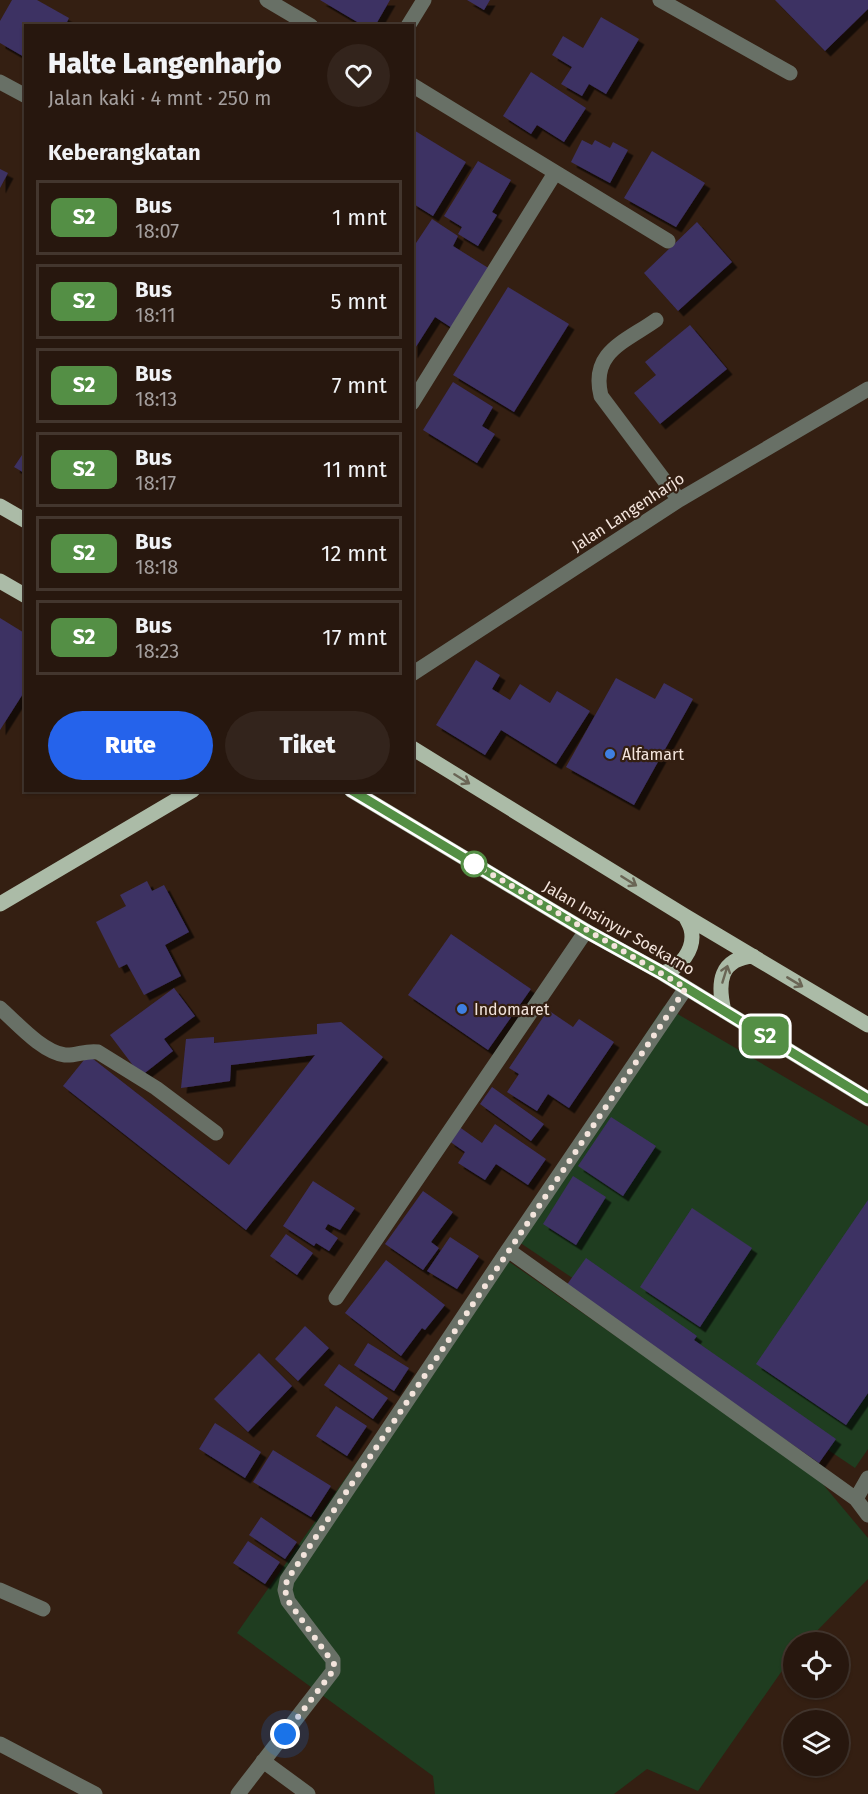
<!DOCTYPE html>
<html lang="id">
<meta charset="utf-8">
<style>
:root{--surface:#27170e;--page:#33241c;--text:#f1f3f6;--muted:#a49f9e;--line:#43362e;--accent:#2563eb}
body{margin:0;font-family:"Fira Sans",sans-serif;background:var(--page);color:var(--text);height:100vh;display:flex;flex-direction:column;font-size:22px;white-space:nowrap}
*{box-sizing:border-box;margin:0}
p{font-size:20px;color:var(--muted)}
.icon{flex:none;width:33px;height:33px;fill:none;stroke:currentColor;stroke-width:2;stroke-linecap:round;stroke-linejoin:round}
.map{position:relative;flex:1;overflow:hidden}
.details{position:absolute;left:24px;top:24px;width:390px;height:768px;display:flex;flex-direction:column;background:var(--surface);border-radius:0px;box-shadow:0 2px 4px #0004,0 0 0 2px var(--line)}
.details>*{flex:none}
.badge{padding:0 12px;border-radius:9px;font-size:21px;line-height:39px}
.buttons{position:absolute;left:783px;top:1632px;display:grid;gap:12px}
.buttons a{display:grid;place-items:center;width:66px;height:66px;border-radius:50%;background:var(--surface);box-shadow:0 2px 4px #0004,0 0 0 2px var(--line);font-size:30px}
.you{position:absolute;width:30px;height:30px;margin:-15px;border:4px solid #fff;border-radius:50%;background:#1a73e8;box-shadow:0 0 0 9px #1a73e833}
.map>.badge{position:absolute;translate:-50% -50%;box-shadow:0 0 0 3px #fff}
h2{padding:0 24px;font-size:22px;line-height:54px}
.round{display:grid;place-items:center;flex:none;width:63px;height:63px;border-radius:32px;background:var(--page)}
.summary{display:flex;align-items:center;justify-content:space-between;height:102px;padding:0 24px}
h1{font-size:28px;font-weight:800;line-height:45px}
.button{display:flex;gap:12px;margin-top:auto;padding:12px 24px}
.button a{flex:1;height:69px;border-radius:36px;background:var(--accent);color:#fff;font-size:24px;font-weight:800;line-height:69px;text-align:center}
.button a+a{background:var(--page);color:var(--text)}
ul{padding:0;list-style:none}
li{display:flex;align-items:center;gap:18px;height:75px;margin:0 12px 9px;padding:0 12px;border:3px solid var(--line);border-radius:0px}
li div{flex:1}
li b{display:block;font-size:22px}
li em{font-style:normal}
li .badge{min-width:66px;font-weight:700;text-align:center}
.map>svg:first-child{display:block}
.green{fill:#1f3d20}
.building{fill:#3d3164;filter:url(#shadow)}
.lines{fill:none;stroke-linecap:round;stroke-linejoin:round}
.minor{stroke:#687066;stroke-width:15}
.major{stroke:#abbba7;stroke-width:15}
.oneway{stroke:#6a6555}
.line-casing{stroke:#fff;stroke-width:14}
.line{stroke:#548f45;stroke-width:9}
.walk{stroke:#f3e4dc;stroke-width:6;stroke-dasharray:0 10.8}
.shop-dot{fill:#3f7fe0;stroke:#341f12;stroke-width:2}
.stop-dot{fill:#fff;stroke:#548f45;stroke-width:3}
.labels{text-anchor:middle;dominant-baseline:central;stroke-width:4.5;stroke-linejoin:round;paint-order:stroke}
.street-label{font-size:16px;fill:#f3e4dc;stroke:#341f12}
.poi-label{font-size:16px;fill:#f3e4dc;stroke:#341f12;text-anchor:start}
</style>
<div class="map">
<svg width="868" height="1794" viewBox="0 0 868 1794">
<defs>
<filter id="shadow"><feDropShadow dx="5.5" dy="5.5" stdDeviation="0" flood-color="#0009"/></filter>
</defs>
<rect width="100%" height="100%" fill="#341f12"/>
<path class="green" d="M664,1006L868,1126V1449L855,1468L513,1238Z
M501,1256L816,1476L868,1538V1579L806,1642H794L793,1655L698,1791L647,1769L614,1794H435L433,1776L237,1633Z"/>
<path class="building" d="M12,0H37L69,18L65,26H26V58L0,43V21Z
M320,0H390L375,26H364Z
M467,0H490L484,10Z
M775,0H868V9L825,51Z
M601,17L639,39L606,94L589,84L582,96L561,84L572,67L552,55L563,36L583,48Z
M531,72L586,108L564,142L537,125L531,134L503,116Z
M412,129L466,162L433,216L412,203Z
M582,140L592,145L595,140L610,148L613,142L628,150L610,183L571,162Z
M652,151L705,183L676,227L624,198Z
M478,161L511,180L492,212L497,215L478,246L458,234L462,227L444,216Z
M0,169L8,173L0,188Z
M432,219L458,236L453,246L490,269L452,328L435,317L412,353V249Z
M697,222L732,262L678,311L644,273Z
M508,287L569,324L514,412L453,375Z
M690,325L727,369L660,424L634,393L656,375L645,362Z
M453,382L493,407L482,426L495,434L477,463L423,430Z
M26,449V474L14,467Z
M0,618L26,634V689L0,730Z
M476,660L500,675L492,689L510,700L520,684L550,703L557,691L590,711L556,764L501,730L485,755L436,725Z
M616,678L655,699L664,683L693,699L634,805L566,767Z
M147,881L152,891L164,885L189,932L165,945L181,976L144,995L127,964L119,968L96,922L126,906L120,895Z
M451,934L531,989L488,1050L408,995Z
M174,988L195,1016L164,1039L173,1051L141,1076L110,1035Z
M548,1010L573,1027L579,1019L614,1042L569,1108L548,1094L537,1111L507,1092L519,1074L509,1068Z
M341,1022L383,1057L246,1230L63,1086L88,1055L229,1165L315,1055L231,1065L230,1081L181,1088L186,1039L214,1037V1043L317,1034V1024Z
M492,1087L544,1124L531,1141L480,1104Z
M611,1117L656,1146L623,1196L578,1166Z
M495,1124L546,1159L528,1185L496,1164L485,1180L458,1163L465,1152L449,1141L458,1126L482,1143Z
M573,1176L606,1197L576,1245L543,1224Z
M313,1181L355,1208L340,1230L328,1224L325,1229L338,1238L329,1251L316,1243L314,1246L283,1226Z
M423,1191L453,1212L431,1242L439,1248L423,1270L385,1244Z
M868,1200V1393L846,1425L756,1364Z
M692,1208L752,1248L700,1327L640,1287Z
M286,1234L313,1253L297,1275L270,1256Z
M450,1237L479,1256L457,1289L427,1271Z
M586,1258L697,1336L694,1340L836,1439L819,1463L566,1286Z
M386,1260L445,1305L425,1330L422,1328L401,1356L345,1313Z
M305,1326L329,1348L298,1381L275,1359Z
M368,1343L409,1368L394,1391L354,1365Z
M259,1353L292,1386L248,1432L214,1399Z
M339,1364L388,1398L373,1419L324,1385Z
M336,1406L367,1426L347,1456L316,1436Z
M215,1423L261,1452L245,1478L199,1449Z
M273,1450L331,1486L311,1517L253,1482Z
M261,1517L297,1542L285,1559L249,1535Z
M248,1541L280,1562L265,1584L233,1563Z"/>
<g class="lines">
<path class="minor" d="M267,0L311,26
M660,0L790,73
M408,26L424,0
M0,82L26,96
M412,85L668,241
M656,320C625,342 590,352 601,396L679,500
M412,403L555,173
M412,674L679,500L868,389
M686,988L508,1250L856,1499L868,1515
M0,1008C17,1023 42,1052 65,1055C76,1056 86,1050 98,1052L156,1088L216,1133
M336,1298L586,931
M856,1499L868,1478
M0,1590L43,1609
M0,1744L95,1794
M263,1761L308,1794
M238,1794L333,1671V1660L288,1601L285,1590L287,1580L508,1250"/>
<path class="major" d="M0,506L26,521
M0,581L26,596
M412,748L685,916L868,1025
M351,790L586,931L662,973L868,1099
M0,904L193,790
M662,973C680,969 696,949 691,929C690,925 687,920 685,916
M724,1011C717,982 720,959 753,956"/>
</g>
<defs><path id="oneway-shaft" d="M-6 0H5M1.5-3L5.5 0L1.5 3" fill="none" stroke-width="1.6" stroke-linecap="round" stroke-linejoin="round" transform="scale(1.5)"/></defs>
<g class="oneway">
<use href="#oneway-shaft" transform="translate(462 779) rotate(32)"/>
<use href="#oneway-shaft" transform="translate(629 881) rotate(32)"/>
<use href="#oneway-shaft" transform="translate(725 974) rotate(-73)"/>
<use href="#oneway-shaft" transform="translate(795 982) rotate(31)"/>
</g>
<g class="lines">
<defs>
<path id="line" d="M351,790L586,931L662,973L868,1099"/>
</defs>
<use href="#line" class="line-casing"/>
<use href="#line" class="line"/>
<path class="walk" d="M285,1734L333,1671L334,1664L288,1601L285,1590L287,1580L686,988L469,861L474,864"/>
</g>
<g class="shop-dot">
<circle cx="610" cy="754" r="6"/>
<circle cx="462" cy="1009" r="6"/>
</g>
<circle class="stop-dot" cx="474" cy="864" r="12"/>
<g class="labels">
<g class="street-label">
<text transform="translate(628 512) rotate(-33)">Jalan Langenharjo</text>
<text transform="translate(619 928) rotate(30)">Jalan Insinyur Soekarno</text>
</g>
<g class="poi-label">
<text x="622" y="754">Alfamart</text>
<text x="474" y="1009">Indomaret</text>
</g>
</g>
</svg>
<div class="buttons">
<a><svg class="icon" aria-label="locate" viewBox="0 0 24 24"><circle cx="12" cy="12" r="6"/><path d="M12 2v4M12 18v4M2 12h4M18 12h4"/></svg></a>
<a><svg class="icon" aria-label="layers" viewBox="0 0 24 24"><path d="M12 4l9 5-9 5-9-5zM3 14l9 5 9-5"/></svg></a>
</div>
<div class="you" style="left:285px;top:1734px"></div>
<b class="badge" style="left:765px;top:1036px;background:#548f45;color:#fff">S2</b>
<section class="details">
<div class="summary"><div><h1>Halte Langenharjo</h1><p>Jalan kaki · 4 mnt · 250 m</p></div><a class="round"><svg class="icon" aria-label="heart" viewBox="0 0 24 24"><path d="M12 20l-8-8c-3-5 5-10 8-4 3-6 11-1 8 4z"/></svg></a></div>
<h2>Keberangkatan</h2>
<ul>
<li><span class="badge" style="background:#548f45;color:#fff">S2</span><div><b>Bus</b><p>18:07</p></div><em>1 mnt</em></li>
<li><span class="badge" style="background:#548f45;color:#fff">S2</span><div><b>Bus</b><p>18:11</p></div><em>5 mnt</em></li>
<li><span class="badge" style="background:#548f45;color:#fff">S2</span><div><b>Bus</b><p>18:13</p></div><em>7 mnt</em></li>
<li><span class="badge" style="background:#548f45;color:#fff">S2</span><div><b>Bus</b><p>18:17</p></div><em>11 mnt</em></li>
<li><span class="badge" style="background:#548f45;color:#fff">S2</span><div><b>Bus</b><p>18:18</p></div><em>12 mnt</em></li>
<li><span class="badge" style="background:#548f45;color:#fff">S2</span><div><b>Bus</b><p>18:23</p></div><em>17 mnt</em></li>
</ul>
<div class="button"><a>Rute</a><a>Tiket</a></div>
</section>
</div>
